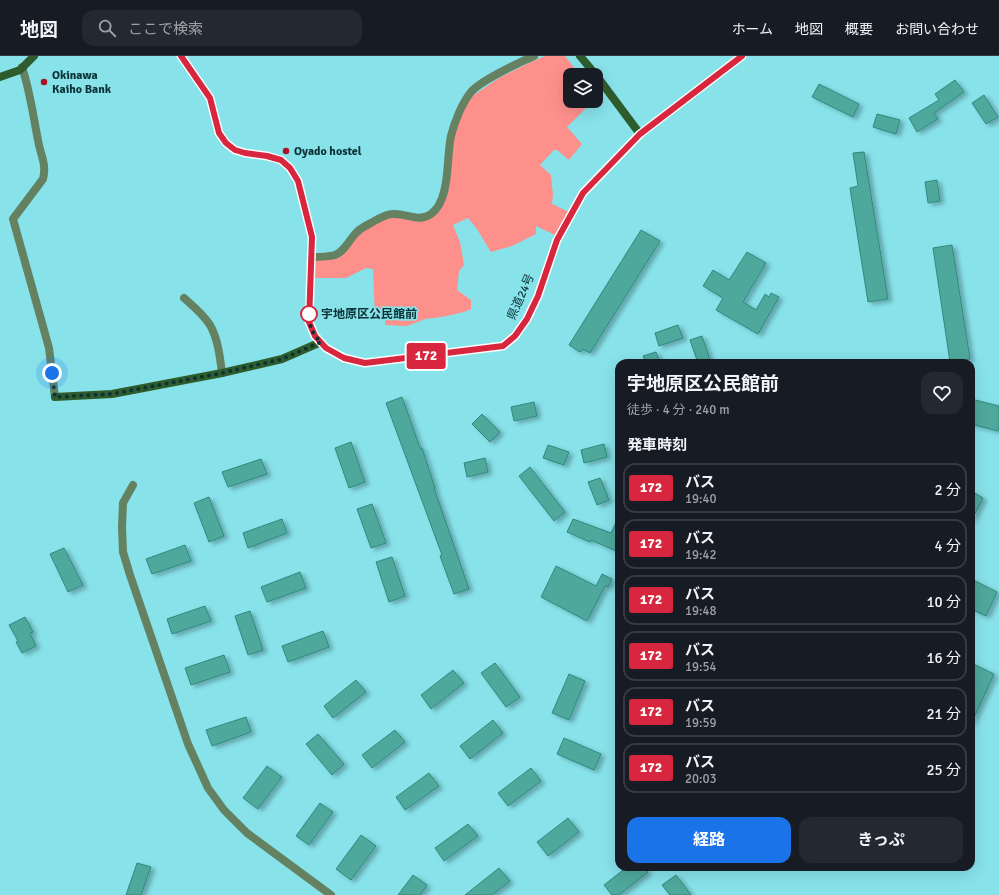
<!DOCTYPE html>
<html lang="ja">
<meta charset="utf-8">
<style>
:root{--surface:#171b24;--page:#242831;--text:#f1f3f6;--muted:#9ea1a6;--line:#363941;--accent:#1a73e8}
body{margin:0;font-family:Signika,"Noto Sans JP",sans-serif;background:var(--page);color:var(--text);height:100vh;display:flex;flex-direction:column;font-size:15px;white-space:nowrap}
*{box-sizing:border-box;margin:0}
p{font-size:13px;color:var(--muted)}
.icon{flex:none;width:22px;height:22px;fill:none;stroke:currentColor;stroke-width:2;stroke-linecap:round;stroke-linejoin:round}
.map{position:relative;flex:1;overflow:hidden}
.details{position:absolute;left:615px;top:303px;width:360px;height:512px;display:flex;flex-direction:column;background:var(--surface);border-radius:12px;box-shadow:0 4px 16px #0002}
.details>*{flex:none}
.badge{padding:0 8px;border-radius:3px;font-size:14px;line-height:26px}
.buttons{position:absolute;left:563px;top:12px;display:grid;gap:8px}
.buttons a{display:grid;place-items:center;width:40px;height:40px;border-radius:8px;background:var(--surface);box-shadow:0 4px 16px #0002;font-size:20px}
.you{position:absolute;width:20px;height:20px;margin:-10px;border:3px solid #fff;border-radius:50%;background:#1a73e8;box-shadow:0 0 0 6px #1a73e833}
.map>.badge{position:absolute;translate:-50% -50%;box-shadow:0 0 0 2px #fff}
h2{padding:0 12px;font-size:15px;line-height:36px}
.round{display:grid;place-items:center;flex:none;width:42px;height:42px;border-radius:12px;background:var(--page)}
.headline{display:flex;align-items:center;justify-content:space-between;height:68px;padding:0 12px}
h1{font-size:19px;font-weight:700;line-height:30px}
.primary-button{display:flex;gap:8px;margin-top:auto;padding:8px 12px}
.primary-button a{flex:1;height:46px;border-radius:12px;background:var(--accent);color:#fff;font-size:16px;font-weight:700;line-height:46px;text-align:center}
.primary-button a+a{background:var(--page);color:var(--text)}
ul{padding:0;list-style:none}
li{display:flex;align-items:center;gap:12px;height:50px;margin:0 8px 6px;padding:0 4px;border:2px solid var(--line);border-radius:12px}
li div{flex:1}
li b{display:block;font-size:15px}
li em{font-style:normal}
li .badge{min-width:44px;font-weight:700;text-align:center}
header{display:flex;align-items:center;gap:24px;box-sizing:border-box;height:56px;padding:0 20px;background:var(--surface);border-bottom:1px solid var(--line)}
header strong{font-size:19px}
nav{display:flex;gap:22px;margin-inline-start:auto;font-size:14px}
.search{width:280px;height:36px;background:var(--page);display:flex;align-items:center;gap:10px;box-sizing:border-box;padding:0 14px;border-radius:12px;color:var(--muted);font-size:15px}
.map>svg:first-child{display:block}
.green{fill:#fe908c}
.building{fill:#50a89c;stroke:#2e897e;filter:url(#shadow)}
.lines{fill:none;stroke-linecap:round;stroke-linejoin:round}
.street{stroke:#648262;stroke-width:8}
.secondary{stroke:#2e5c2c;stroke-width:8}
.line-casing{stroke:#fff;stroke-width:9}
.line{stroke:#d7263d;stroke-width:6}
.walk{stroke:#0b3336;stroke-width:4;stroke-dasharray:0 7.2}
.poi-dot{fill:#a91325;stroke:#88e2ea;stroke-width:1.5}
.stop-dot{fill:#fff;stroke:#d7263d;stroke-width:2}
.labels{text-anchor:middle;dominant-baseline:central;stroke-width:3.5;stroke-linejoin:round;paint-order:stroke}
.poi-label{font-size:12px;font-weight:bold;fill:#0b3336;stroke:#88e2ea;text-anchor:start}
.street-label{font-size:12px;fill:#0b3336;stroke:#88e2ea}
.stop-label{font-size:12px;font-weight:bold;fill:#0b3336;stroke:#88e2ea;text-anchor:start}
</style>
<header>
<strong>地図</strong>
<div class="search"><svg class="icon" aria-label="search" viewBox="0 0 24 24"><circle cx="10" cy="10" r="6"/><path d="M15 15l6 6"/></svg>ここで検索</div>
<nav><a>ホーム</a><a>地図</a><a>概要</a><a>お問い合わせ</a></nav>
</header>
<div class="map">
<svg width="999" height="839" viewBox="0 0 999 839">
<defs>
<filter id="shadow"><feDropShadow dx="4" dy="2.5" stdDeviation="2" flood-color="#0004"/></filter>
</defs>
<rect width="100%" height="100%" fill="#88e2ea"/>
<path class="green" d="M545,0H565L580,19H570V45H593L567,71L582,88L569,104L557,94H554L540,109L551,119L553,138L552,148L571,157L557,180L536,170V178L512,190L491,196L477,173L468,162L453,169L460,186L464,209L459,215L457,234L471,244V253L464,256L442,261L425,263L407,270L385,269V261H375L373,213L366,212L346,222H311V201L332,200L357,176L381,162H421L440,147L448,100L464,49L474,39L499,22L531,6Z"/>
<path class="building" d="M955,24L964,36L934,57L938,63L917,76L909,62L939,44L935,38Z
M819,28L859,48L853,61L812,41Z
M984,39L998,61L986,68L972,47Z
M877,58L900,64L896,78L873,71Z
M864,96L888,243L868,246L850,132L858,130L853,97Z
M937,124L940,145L928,147L925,126Z
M641,174L660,185L590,297L583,293L580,296L569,289Z
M952,189L970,303L950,306L933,192Z
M747,196L766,207L743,246L756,254L765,238L769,241L771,237L779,241L758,278L716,254L723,242L703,230L713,214L729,224Z
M678,269L683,282L659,290L655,277Z
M702,280L710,304L698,307L690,284Z
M656,296L660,307H646L643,300Z
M402,341L420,392H422L435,432H434L469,533L454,538L440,500L442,499L386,347Z
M971,343L999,350V369L998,375L971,368Z
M534,346L537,360L514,365L511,351Z
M482,358L500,376L490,386L472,368Z
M351,386L365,426L349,432L335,392Z
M604,388L607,401L584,407L581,394Z
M548,389L569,396L564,409L543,402Z
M485,402L488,416L467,421L464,407Z
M261,403L267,418L228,431L222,416Z
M530,411L565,456L554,465L519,420Z
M600,422L609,444L597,449L588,426Z
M971,435L983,442L971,465Z
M209,441L224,480L209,486L194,447Z
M372,448L386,487L371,492L357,453Z
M619,460V496L591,484L590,486L567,476L573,463L611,477Z
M282,463L287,477L248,492L243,477Z
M185,489L191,505L152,518L146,503Z
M64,492L83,529L68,536L50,498Z
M392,501L405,540L389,546L376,506Z
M556,510L596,530L602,518L612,523L608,531L605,530L587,565L541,541Z
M300,516L306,532L267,546L261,531Z
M971,523L997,536L986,560L971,553Z
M205,550L211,565L172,578L167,563Z
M250,555L263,594L248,599L235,560Z
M25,561L33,576L30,577L36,590L22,597L16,586L18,585L9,569Z
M323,575L329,591L288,606L282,590Z
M224,599L230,616L191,629L185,612Z
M495,607L520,641L506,651L481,617Z
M971,607L994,618L971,668Z
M453,614L464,627L431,653L421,639Z
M569,618L585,625L569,664L552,657Z
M356,624L366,636L333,662L324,650Z
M246,661L251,676L212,690L206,674Z
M493,664L503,677L470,703L460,690Z
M395,674L405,686L372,712L362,699Z
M318,678L344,708L332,719L306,688Z
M564,682L601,698L594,714L557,698Z
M267,710L282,721L258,753L243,742Z
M531,712L541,725L508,750L498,737Z
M429,717L439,730L405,754L396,741Z
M320,747L333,756L309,789L296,780Z
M568,762L579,776L548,800L537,786Z
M468,768L478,780L444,805L435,792Z
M361,779L376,790L351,824L336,813Z
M137,807L151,811L141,839H126Z
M627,811H644L648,816L619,839H612L604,829Z
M499,812L510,825L492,839H465Z
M413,819L427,829L420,839H398Z
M676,819L691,839H670L662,829Z"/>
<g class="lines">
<path class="street" d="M22,11C30,35 33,59 38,84C40,98 47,108 43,123L13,163L49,292L55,341
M311,201C318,201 328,201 335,199C345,195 349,184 356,177C361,171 370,168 376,164C382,161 387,158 393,158C407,157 418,167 431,158C451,144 446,101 451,80C454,67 462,47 471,36C480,25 520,6 534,0
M184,242C193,250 203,258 210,269C218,283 220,301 222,317
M133,429L123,447L122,471L123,496L130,519L188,688L208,732L224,754L247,777L331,839"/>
<path class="secondary" d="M181,0L210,42L219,77L226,87L235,94L245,97L267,100L281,104L290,112L298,125L312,181L309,266L315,280L326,292L344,302L365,307L503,290L515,280L527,263L538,240L557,184L583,137L640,78L742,0
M580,0L596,19
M596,19L640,78
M0,21L20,14L34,0
M55,341L112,338L222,317L282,303L321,286"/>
</g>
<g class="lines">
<defs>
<path id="line" d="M181,0L210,42L219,77L226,87L235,94L245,97L267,100L281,104L290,112L298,125L312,181L309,266L315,280L326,292L344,302L365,307L503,290L515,280L527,263L538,240L557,184L583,137L640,78L742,0"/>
</defs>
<use href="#line" class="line-casing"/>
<use href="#line" class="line"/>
<path class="walk" d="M52,317L55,341L112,338L222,317L282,303L321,286C309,275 309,266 309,250V258"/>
</g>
<g class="poi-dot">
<circle cx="44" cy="26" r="4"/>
<circle cx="286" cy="95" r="4"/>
</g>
<circle class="stop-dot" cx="309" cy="258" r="8"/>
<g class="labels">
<g class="poi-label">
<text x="52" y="19">Okinawa<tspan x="52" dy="14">Kaiho Bank</tspan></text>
<text x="294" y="95">Oyado hostel</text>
</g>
<g class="street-label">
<text transform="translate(521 241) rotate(-66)">県道24号</text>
</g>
<g class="stop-label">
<text x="321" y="258">宇地原区公民館前</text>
</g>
</g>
</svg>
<div class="buttons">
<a><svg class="icon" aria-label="layers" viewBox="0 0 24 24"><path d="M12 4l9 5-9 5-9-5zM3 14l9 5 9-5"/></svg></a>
</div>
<div class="you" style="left:52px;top:317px"></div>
<b class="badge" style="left:426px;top:300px;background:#d7263d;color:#fff">172</b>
<section class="details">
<div class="headline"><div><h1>宇地原区公民館前</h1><p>徒歩 · 4 分 · 240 m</p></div><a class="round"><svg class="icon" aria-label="heart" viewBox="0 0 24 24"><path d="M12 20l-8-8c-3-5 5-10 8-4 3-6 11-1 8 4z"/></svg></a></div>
<h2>発車時刻</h2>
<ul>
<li><span class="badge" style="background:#d7263d;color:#fff">172</span><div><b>バス</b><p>19:40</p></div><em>2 分</em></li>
<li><span class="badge" style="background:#d7263d;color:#fff">172</span><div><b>バス</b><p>19:42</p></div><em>4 分</em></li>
<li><span class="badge" style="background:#d7263d;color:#fff">172</span><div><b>バス</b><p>19:48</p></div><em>10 分</em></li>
<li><span class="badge" style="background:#d7263d;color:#fff">172</span><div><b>バス</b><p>19:54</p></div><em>16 分</em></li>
<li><span class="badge" style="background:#d7263d;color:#fff">172</span><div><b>バス</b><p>19:59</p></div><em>21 分</em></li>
<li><span class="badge" style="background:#d7263d;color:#fff">172</span><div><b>バス</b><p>20:03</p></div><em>25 分</em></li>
</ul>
<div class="primary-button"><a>経路</a><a>きっぷ</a></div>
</section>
</div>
